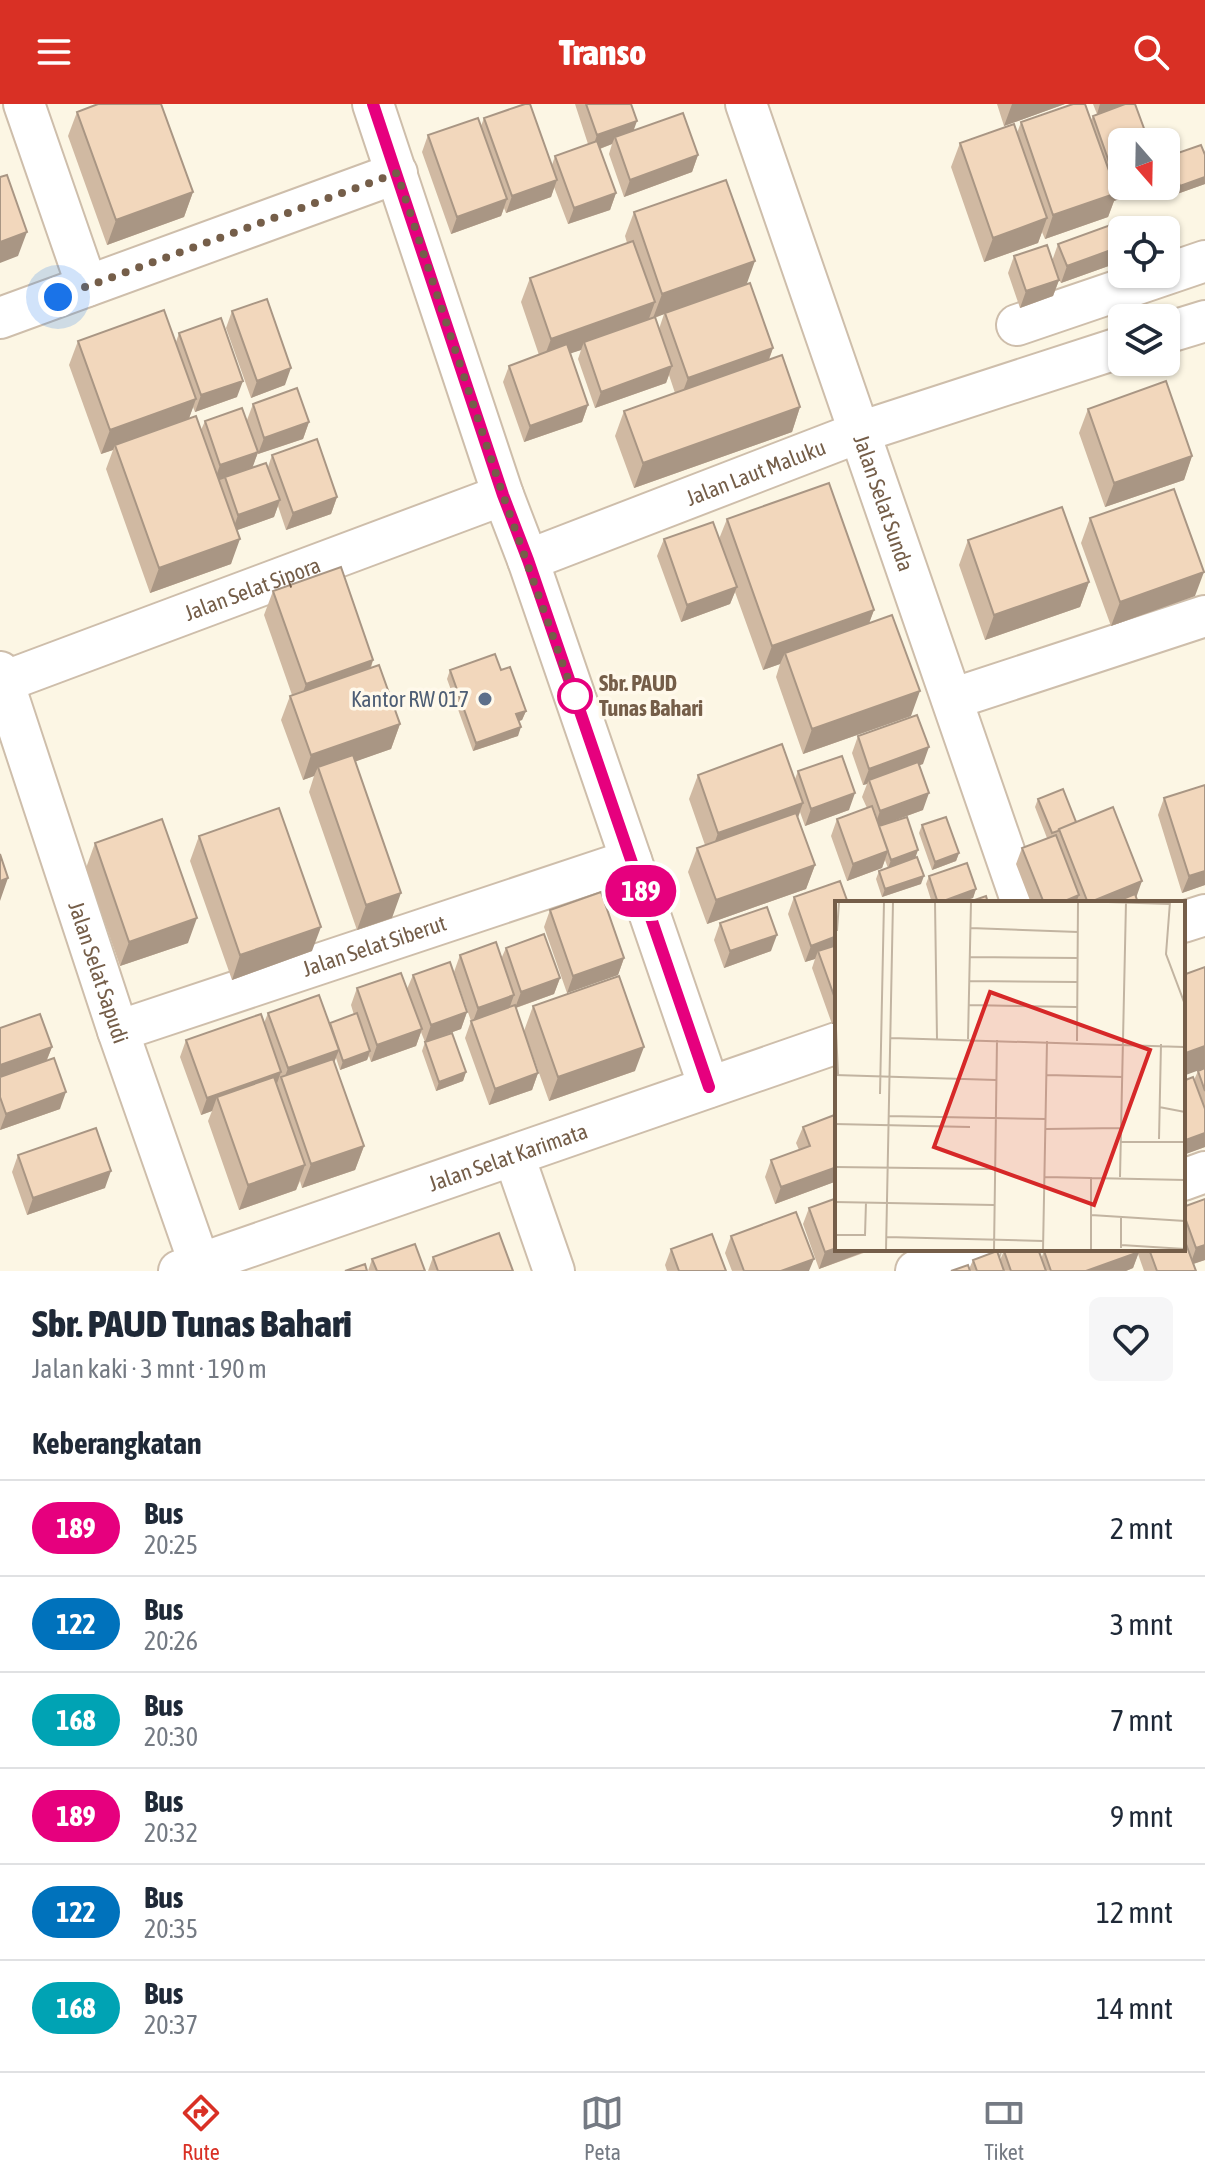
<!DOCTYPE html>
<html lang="id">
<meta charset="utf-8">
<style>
:root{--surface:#fff;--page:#f6f6f7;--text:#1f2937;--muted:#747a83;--line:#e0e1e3;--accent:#d93025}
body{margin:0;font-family:"Asap Condensed",sans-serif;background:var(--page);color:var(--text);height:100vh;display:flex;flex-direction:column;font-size:30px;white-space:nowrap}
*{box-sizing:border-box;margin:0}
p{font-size:26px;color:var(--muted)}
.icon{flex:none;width:44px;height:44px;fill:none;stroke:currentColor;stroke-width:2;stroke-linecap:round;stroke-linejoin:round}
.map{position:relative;height:1167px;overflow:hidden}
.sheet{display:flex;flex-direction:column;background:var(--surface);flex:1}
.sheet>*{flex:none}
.badge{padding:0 16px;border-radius:26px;font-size:28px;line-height:52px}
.needle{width:52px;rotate:160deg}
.buttons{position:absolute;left:1108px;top:24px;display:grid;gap:16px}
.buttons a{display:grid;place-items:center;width:72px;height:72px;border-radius:12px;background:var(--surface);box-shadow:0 2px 6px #0004;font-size:40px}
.you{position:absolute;width:40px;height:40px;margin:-20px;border:6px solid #fff;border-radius:50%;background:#1a73e8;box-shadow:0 0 0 12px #1a73e833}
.map>.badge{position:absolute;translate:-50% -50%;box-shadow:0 0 0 4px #fff}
h2{padding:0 32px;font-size:30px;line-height:72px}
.round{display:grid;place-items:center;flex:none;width:84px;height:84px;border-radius:12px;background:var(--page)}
.head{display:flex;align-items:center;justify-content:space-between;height:136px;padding:0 32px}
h1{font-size:38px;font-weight:800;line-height:60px}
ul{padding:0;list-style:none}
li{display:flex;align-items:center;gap:24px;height:96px;padding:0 32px;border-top:2px solid var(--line)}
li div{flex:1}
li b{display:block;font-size:30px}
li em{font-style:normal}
li .badge{min-width:88px;font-weight:700;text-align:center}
header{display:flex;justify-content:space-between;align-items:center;height:104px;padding:0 32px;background:var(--accent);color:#fff;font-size:36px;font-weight:800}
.tab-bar{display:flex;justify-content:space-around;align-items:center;height:112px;border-top:2px solid var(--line);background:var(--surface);font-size:22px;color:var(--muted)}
.tab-bar a{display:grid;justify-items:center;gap:4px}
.tab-bar .active{color:var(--accent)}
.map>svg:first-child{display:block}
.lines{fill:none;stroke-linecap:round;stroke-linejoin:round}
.street-casing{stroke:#cebeab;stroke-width:44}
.street{stroke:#fff;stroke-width:40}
.wall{fill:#d0b9a2;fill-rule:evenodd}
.shaded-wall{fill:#a99684}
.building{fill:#f2d7bc;stroke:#a99684;stroke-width:2}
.line-casing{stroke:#fff;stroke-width:18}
.line{stroke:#e6007e;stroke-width:12}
.walk{stroke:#755e49;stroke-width:8;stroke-dasharray:0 14.4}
.stop-dot{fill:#fff;stroke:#e6007e;stroke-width:4}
.service-dot{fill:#5c6f8a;stroke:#fff9eb;stroke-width:3}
.labels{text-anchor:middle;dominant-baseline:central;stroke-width:7;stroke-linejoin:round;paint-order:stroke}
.street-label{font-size:22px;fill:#755e49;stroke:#fff9eb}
.stop-label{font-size:22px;font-weight:bold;fill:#755e49;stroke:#fff9eb;text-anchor:start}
.service-label{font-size:22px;fill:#4e5e75;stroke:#fff9eb;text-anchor:end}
.inset-road{fill:none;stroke:#c2b4a1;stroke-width:2}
.view{fill:#d62828;fill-opacity:0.15;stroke:#d62828;stroke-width:4}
.inset-edge{fill:none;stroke:#755e49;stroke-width:4}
</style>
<header><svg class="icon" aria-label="menu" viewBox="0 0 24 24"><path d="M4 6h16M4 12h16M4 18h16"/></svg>Transo<svg class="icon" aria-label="search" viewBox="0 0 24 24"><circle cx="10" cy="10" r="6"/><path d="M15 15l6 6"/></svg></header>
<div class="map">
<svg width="1205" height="1167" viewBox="0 0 1205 1167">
<rect width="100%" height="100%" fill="#fcf6e4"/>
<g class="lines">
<defs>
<g id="street">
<path d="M24,0L87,182"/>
<path d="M373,0L503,391L528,456L709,983"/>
<path id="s1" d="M746,0L1022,799"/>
<path d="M0,214L397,69"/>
<path d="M1017,221L1205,157"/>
<path d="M1166,229L1205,217"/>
<path id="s2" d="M528,456L860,328L1122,243"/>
<path id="s3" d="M0,568L118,927L202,1167"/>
<path id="s4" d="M3,578L503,391"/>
<path d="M952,595L1205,512"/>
<path d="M1183,818L1205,811"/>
<path id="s5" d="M118,927L631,756"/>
<path d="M514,1052L554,1167"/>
<path d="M1183,1076L1205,1068"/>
<path id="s6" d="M179,1167L837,939"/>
<path d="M916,1167L980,1145"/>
</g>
</defs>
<use href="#street" class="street-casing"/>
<use href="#street" class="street"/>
</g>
<path class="wall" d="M575,0H631L634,26L698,51L692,68L624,93L609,50L612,40L600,45L616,89L610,106L568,120L554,83L551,93L506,109L504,104L501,112L451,130L422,48L428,31L481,22L484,14L552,61L555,52L588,40Z
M997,0H1065L1004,22Z
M1093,0H1124L1097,10Z
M77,8L193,88L184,113L107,141L68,32Z
M1093,12L1153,83L1114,97L1108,113L1045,135L1042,128L1038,139L984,158L951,63L960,39L1017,29L1021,18L1091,16Z
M1205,46V80L1177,90L1166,60L1169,52L1204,48Z
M634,108L747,180L773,244L769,256L800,303L792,328L634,384L615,332L624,307L675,289L669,271L666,279L595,304L578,255L581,246L570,249L588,301L582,318L524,338L503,278L509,262L539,251L521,198L530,174L627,139L625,132ZM664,210L659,225L655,214Z
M1058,140L1117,159L1061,179L1059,176L1053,192L1020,204L1008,169L1014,152L1052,157Z
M232,207L285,281L251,294L226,224Z
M179,229L237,293L195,308L193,303L189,314L201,326L205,317L247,316L253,300L309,318L303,335L258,350V349L252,363H268L272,351L337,393L331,410L286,426L278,402L274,413L237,426L231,460L150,489L106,365L113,346L101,350L69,261L78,237L176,238Z
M1088,305L1192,352L1184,376L1105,403L1079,329Z
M1090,414L1195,492L1111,522L1081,439Z
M727,415L874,506L869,519L911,612L803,650L776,573L780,560L763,566L735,488L730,500L681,518L657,452L664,435H719Z
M968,436L1089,478L1080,503L985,536L959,461Z
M273,487L373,556L371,564L400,620L391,645L356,657L392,814L357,826L309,688L314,672L303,676L281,616L290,592L292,591L264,511Z
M450,566H501L526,607L522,616L519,617L518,632L473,647L447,575Z
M858,632L923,660L919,661L923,706L879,722L916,754L921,780L882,793L876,775L879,767L888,764L885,756L882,764L847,777L831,732L837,715L867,704L862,693L867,680L863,681L852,649Z
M798,667L849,706L805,722L800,708L798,714L815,761L806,785L707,820L688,768L697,744L705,741L689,695L698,671L795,675Z
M1205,681V781L1182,789L1158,711L1164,694Z
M1038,695L1076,718L1136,794L1138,799H1031L1016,760L1022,744L1047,734L1035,703Z
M922,721L959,749L956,757L932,766L919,729Z
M199,732L312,847L232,876L190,757Z
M95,739L188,839L120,862L86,764Z
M929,772L976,785L973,794L958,799H932L926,780Z
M794,793L837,799V919L832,920L812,864L815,855L805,858L788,810Z
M550,806L624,854L618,871L567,889L544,823Z
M720,819L771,847L724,864L714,836Z
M506,844L560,874L554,890L516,904L524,927L533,902L635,967L549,997L528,938L538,969L532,986L489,1001L465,934L471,917L454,868L460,851L501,855Z
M413,871L467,908L461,925L425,938L421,928L416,942L371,958L369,952L367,956L340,966L336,954L334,959L364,1042L355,1066L302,1084L300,1077L296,1086L239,1106L208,1017L212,1007L201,1011L180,953L186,936L264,919L268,909L329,920L354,911L351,901L357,884L407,885Z
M0,924L52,943L47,956L60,1005L0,1026Z
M425,938L466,968L463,977L436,987L422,947Z
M1205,964V1043L1183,1051V977L1194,976L1198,967Z
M837,1010V1077L775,1100L765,1073L771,1056L799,1046L796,1039L803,1023Z
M18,1051L105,1084L27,1111L12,1068Z
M1183,1103L1205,1156L1193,1160L1196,1167H1144L1138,1150L1133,1164L1126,1167H951L969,1165L973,1156H1000L1004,1147L1041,1155L1044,1147L1050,1145H1183Z
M809,1104L837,1145L872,1146L819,1165L803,1120Z
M731,1132L809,1167H732L725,1149Z
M671,1145L726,1167H667L665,1161Z
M433,1153L513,1167H428Z
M372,1155L425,1167H368Z"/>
<path class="shaded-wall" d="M1012,0H1065L1004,22Z
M1100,0H1124L1097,10Z
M637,17L631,34L615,33L612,40L591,48L597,31Z
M698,51L692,68L624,93L630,76Z
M1205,73V80L1177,90L1180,82Z
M557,76L551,93L506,109L512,92Z
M1122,79V82H1153L1114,97L1108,113L1045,135L1053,111L1114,90L1117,81Z
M193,88L184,113L107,141L116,116Z
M616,89L610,106L568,120L574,104Z
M507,95L501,112L451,130L457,113Z
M1047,114L1038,139L984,158L993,134Z
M27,128L18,152L0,159V138Z
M1122,142L1117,159L1061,179L1067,162Z
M755,157L746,182L653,214L662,190Z
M1059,176L1053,192L1020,204L1026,187Z
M655,198L646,223L584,238L581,246L542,259L551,235Z
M773,244L764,268L679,298L688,274Z
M672,262L666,279L595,304L601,288Z
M291,264L285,281L251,294L257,277Z
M243,277L237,293L195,308L201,291Z
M196,295L187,320L115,341L113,346L101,350L110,326Z
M588,301L582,318L524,338L530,322Z
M800,303L792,328L634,384L643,359Z
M309,318L303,335L258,350L264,334Z
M258,348L252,365L214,378L220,361Z
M1192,352L1184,376L1105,403L1114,379Z
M337,393L331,410L286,426L293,409Z
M280,396L274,413L232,428L238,411Z
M240,435L231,460L150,489L159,464Z
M1204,468L1195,492L1111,522L1120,498Z
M1089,478L1080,503L985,536L994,511Z
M737,483L730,500L681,518L687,501Z
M874,506L865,530L785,549L780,560L763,566L772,542Z
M373,556L364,581L297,604L306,580Z
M920,587L911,612L803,650L812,625Z
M526,607L522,616L513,619L516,610Z
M400,620L391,645L320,670L318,663L314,672L303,676L311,651Z
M521,623L518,632L473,647L476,639Z
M929,643L923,660L870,679L869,676L867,680L863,681L869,665Z
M855,689L849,706L805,722L811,705Z
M929,689L923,706L874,724L880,707Z
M803,699L794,724L709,754L718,729Z
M918,746L915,755L888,764L891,756Z
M888,747L882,764L847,777L853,760Z
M959,749L956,757L932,766L935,758Z
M815,761L806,785L707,820L716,796Z
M1205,767V781L1182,789L1189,772Z
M924,772L921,780L882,793L885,785Z
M8,774L0,797V777Z
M1142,777L1136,794L1123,799H1088Z
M976,785L973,794L958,799H938Z
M401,789L392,814L357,826L366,801Z
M1079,791L1076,799H1060Z
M197,814L188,839L120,862L129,838Z
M321,823L312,847L232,876L240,851Z
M777,831L771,847L724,864L730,847Z
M837,832V847H818L815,855L805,858L811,842Z
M624,854L618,871L567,889L573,872Z
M560,874L554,890L515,904L521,888Z
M514,891L508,908L472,920L478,904Z
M837,906V919L832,920Z
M467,908L461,925L425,938L431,921Z
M422,925L416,942L371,958L377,941Z
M1205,942V964L1183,972V950Z
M52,943L45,960L0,976V961Z
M644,943L635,967L549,997L558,973Z
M339,946L332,963L283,978L288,964Z
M370,947L367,956L340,966L343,957Z
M281,968L275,985L217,993L212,1007L201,1011L207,994Z
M466,968L463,977L436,987L439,978Z
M538,969L532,986L489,1001L495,985Z
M66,988L60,1005L0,1026L6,1010Z
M1205,1029V1043L1183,1051V1037Z
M364,1042L355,1066L302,1084L311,1060Z
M305,1061L296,1086L239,1106L248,1081Z
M837,1063V1077L775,1100L781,1083Z
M111,1067L105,1084L27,1111L33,1094Z
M1205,1141V1156L1190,1161L1196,1144Z
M837,1144V1145H872L819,1165L825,1148Z
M1139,1148L1133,1164L1126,1167H1086Z
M814,1155L809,1167H781Z"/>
<path class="building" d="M98,0H161L193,88L116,116L77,8Z
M525,0H530L557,76L512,92L484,14Z
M586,0H631L637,17L597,31Z
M1073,0H1085L1117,89L1053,111L1021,18Z
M1125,0H1135L1149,38H1122V79L1117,81L1093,12Z
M683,9L698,51L630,76L615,33Z
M478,14L507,95L457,113L428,31Z
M1014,20L1047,114L993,134L960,39Z
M597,37L616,89L574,104L555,52Z
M1201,41L1205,51V73L1180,82L1169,52Z
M7,71L27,128L0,138V73Z
M726,76L755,157L662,190L634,108Z
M1116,119L1122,138V142L1067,162L1058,140Z
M633,137L655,198L551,235L530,174Z
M1047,141L1059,176L1026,187L1014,152Z
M750,179L773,244L688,274L665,209Z
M267,195L291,264L257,277L232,207Z
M164,206L196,295L110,326L78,237Z
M655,213L672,262L601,288L584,238Z
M221,214L243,277L201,291L179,229Z
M567,240L588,301L530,322L509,262Z
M782,251L800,303L643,359L624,307Z
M1166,277L1192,352L1114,379L1088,305Z
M297,284L309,318L264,334L253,300Z
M242,304L258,348L220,361L205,317Z
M196,312L240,435L159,464L115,341Z
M317,335L337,393L293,409L272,351Z
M266,359L280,396L238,411L225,373Z
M829,379L874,506L772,542L727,415Z
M1174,385L1204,468L1120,498L1090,414Z
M1062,403L1089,478L994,511L968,436Z
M713,418L737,483L687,501L664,435Z
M341,463L373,556L306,580L273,487Z
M892,511L920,587L812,625L785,549Z
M495,550L501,566L510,563L526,607L516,610L521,623L476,639L450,566Z
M379,561L400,620L311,651L290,592Z
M917,611L929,643L869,665L858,632Z
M782,640L803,699L718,729L698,671Z
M353,651L401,789L366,801L318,663Z
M842,652L855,689L811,705L798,667Z
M918,658L929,689L880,707L869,676Z
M1205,681V767L1189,772L1164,694Z
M1063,685L1076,718L1059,725L1058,727L1052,729L1038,695Z
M872,702L888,747L853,760L837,715Z
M1113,703L1142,777L1088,799L1059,725Z
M279,704L321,823L240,851L199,732Z
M796,709L815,761L716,796L697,744Z
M907,713L918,746L891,756L879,722Z
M946,713L959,749L935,758L922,721Z
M162,715L197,814L129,838L95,739Z
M1056,731L1079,791L1060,799H1044L1022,744Z
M0,750L8,774L0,777Z
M917,753L924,772L885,785L879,767Z
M967,759L976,785L938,799L929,772Z
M840,777L848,799H837V832L811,842L794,793Z
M601,788L624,854L573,872L550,806Z
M1135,790L1138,799H1113Z
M986,792L988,799H966Z
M767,803L777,831L730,847L720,819Z
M544,830L560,874L521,888L506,844Z
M496,838L514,891L478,904L460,851Z
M837,841V900L818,847Z
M450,858L467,908L431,921L413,871Z
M1205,863V942L1183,950V871Z
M401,869L422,925L377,941L357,884Z
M619,872L644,943L558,973L533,902Z
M319,891L339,946L288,964L268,909Z
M515,901L538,969L495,985L471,917Z
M357,909L370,947L343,957L330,919Z
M40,910L52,943L0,961V924Z
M261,910L281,968L207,994L186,936Z
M452,929L466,968L439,978L425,938Z
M54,954L66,988L6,1010L0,993V973Z
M333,955L364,1042L311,1060L281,973Z
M1205,964V987L1198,967Z
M274,973L305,1061L248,1081L217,993Z
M1193,973L1205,1005V1029L1183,1037V977Z
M837,1010V1063L781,1083L771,1056L810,1042L803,1023Z
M96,1024L111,1067L33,1094L18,1051Z
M837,1094V1144L825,1148L809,1104Z
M1205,1095V1141L1196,1144L1183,1108V1103Z
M796,1108L814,1155L781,1167H744L731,1132Z
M499,1129L513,1167H438L433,1153Z
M712,1130L726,1167H679L671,1145Z
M1183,1132L1196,1167H1157L1149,1145H1183Z
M415,1140L425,1167H377L372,1155Z
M1008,1145H1038L1046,1167H1011L1004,1147Z
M1050,1145H1138L1139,1148L1086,1167H1051L1044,1147Z
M997,1147L1004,1167H977L973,1156Z
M365,1160L367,1167H345Z
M968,1161L970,1167H951Z"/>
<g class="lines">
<defs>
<path id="line" d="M373,0L503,391L528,456L709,983"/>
</defs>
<use href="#line" class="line-casing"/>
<use href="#line" class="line"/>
<path class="walk" d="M58,193L397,69L503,391L579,606L575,592"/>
</g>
<circle class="stop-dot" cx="575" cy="592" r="16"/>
<circle class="service-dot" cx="485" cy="595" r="8"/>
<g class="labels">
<g class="street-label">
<text stroke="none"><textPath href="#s2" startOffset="244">Jalan Laut Maluku</textPath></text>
<text stroke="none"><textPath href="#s1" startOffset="422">Jalan Selat Sunda</textPath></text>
<text stroke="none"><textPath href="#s4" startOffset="266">Jalan Selat Sipora</textPath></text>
<text stroke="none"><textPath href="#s5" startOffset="270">Jalan Selat Siberut</textPath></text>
<text stroke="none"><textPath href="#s3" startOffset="316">Jalan Selat Sapudi</textPath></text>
<text stroke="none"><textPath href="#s6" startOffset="348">Jalan Selat Karimata</textPath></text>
</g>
<g class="stop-label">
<text x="599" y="579">Sbr. PAUD<tspan x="599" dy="25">Tunas Bahari</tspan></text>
</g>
<g class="service-label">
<text x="469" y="595">Kantor RW 017</text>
</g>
</g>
<g transform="translate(835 797)">
<rect width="350" height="350" fill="#fcf6e4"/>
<path class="inset-road" d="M100,1L102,138M273,1L335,3M335,1L331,53L349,101L350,151M135,27L243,31M2,30L4,1M135,56L243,57M134,80L242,81M133,104L242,106M0,105L3,174M56,137L349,146M133,138L136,1M242,140L243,1M0,174L161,179M212,174L288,176M45,193L49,1M324,206L350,211M53,215L211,218M0,223L135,226M211,228L286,227M324,238L326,143M286,241H350M0,266L160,268M210,276L350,279M285,276L291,1M0,301L159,304M256,314L350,320M0,334H30L31,301M51,336L208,340M286,344L350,348M286,347V315M51,349L58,1M159,349L162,139M208,349L212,140M256,349V276"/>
<path class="view" d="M155,91L315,149L259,304L99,246Z"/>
<rect width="350" height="350" class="inset-edge"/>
</g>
</svg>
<div class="buttons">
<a><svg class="needle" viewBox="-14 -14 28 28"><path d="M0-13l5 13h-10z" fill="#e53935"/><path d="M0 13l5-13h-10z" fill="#747a83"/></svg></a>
<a><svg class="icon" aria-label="locate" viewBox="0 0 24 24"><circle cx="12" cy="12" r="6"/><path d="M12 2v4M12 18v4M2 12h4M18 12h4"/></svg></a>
<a><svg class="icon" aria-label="layers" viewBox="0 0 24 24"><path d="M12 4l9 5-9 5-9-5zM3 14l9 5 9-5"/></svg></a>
</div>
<div class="you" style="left:58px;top:193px"></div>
<b class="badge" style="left:641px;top:787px;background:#e6007e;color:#fff">189</b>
</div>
<section class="sheet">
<div class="head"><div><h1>Sbr. PAUD Tunas Bahari</h1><p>Jalan kaki · 3 mnt · 190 m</p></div><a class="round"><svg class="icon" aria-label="heart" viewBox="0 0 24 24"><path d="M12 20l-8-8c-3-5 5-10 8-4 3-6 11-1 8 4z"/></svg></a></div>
<h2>Keberangkatan</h2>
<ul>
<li><span class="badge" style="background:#e6007e;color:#fff">189</span><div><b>Bus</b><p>20:25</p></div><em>2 mnt</em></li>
<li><span class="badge" style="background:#0072bc;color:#fff">122</span><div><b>Bus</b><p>20:26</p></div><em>3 mnt</em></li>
<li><span class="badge" style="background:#00a3b4;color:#fff">168</span><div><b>Bus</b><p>20:30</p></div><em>7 mnt</em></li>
<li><span class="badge" style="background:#e6007e;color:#fff">189</span><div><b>Bus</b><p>20:32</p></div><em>9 mnt</em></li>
<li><span class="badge" style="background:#0072bc;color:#fff">122</span><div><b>Bus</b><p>20:35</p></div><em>12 mnt</em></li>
<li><span class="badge" style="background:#00a3b4;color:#fff">168</span><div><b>Bus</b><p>20:37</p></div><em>14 mnt</em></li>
</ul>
</section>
<nav class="tab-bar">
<a class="active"><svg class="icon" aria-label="directions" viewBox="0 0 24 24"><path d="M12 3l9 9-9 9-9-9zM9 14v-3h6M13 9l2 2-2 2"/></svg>Rute</a>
<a><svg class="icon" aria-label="map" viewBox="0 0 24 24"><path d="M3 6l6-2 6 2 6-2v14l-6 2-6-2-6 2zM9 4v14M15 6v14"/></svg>Peta</a>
<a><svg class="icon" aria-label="tickets" viewBox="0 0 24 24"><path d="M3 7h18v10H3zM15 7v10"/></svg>Tiket</a>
</nav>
